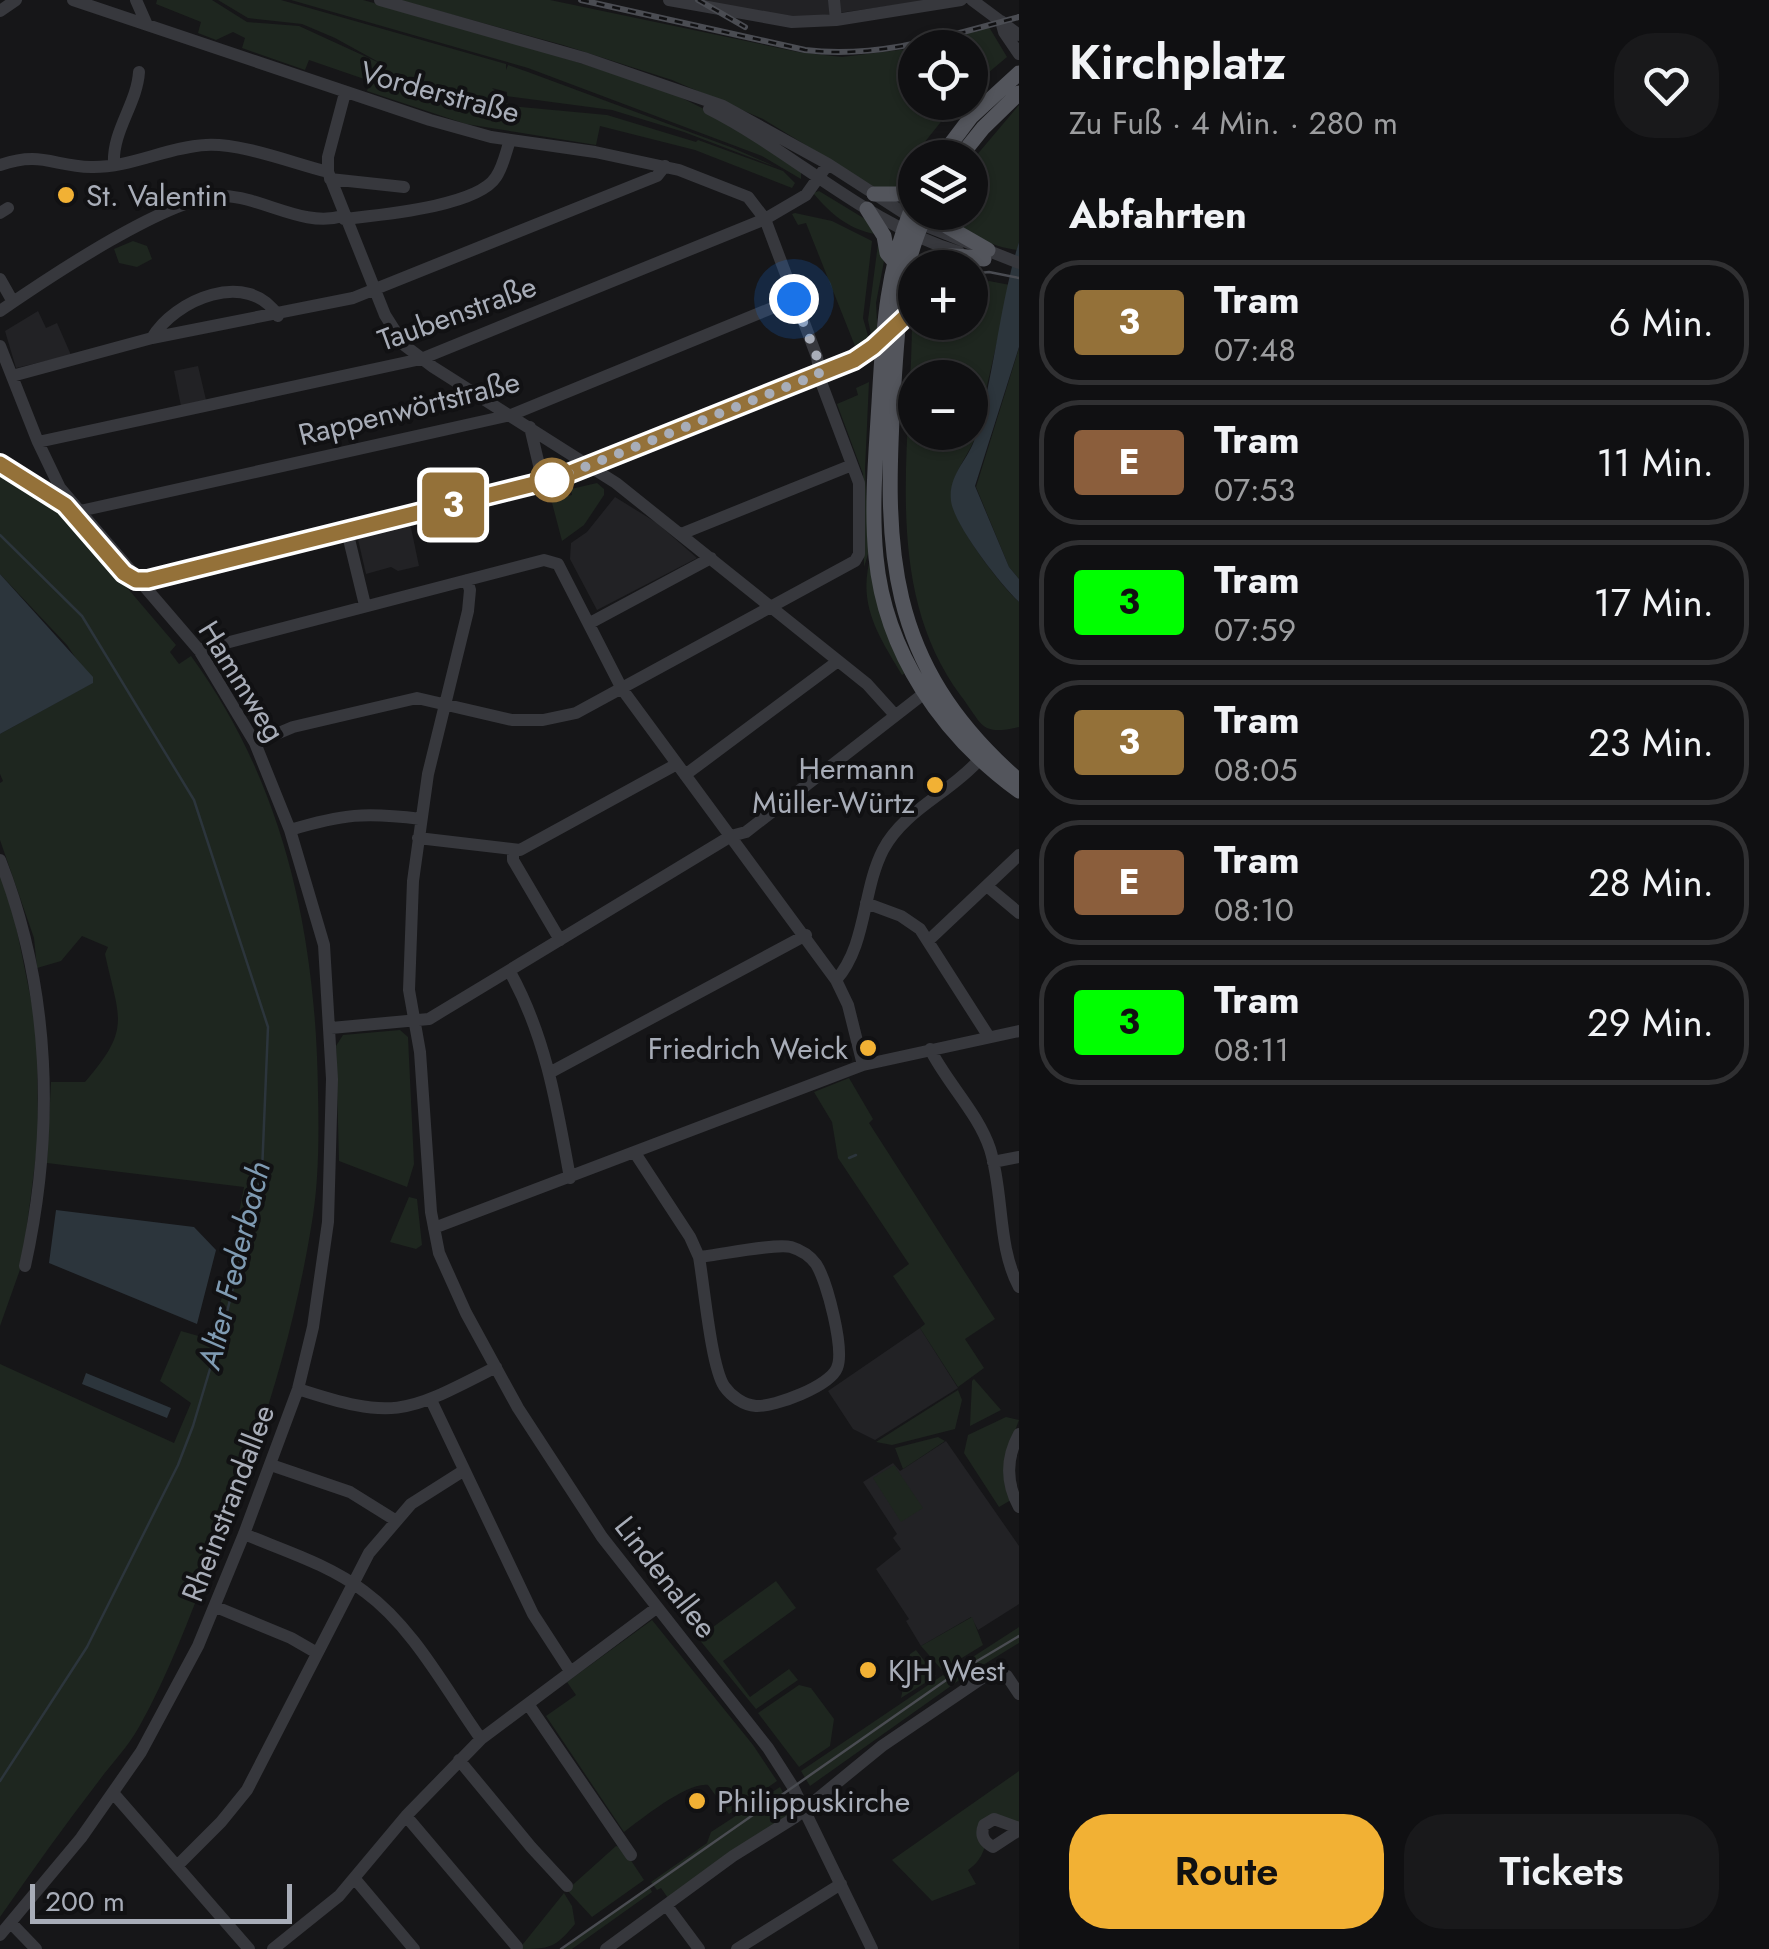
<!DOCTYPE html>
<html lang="de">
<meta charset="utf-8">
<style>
:root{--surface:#101012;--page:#19191b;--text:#f1f3f6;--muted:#9c9d9f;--line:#303032;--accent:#f2b134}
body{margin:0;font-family:Jost,sans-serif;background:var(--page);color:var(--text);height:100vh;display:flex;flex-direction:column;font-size:38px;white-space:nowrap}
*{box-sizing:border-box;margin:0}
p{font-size:32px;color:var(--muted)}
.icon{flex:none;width:55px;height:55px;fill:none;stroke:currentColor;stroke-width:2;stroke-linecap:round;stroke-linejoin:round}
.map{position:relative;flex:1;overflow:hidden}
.side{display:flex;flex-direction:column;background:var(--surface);width:750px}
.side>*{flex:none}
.badge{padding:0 20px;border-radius:8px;font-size:35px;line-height:65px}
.controls{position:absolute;left:898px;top:30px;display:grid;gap:20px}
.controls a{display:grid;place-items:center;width:90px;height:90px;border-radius:50%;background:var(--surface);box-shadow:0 2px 8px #0004,0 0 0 2px var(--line);font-size:50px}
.scale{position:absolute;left:30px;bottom:25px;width:262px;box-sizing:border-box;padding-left:10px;border:5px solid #a8adb8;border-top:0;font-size:28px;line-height:35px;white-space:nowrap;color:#a8adb8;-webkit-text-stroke:8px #111113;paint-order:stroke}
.you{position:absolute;width:50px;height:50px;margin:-25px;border:8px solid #fff;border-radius:50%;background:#1a73e8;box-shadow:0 0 0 15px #1a73e833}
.map>.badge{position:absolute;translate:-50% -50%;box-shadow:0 0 0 5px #fff}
h2{padding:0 50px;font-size:38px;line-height:90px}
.round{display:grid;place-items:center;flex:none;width:105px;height:105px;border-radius:40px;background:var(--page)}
.summary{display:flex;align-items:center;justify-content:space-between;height:170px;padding:0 50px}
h1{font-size:48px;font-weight:600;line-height:75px}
.action{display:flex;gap:20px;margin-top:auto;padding:20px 50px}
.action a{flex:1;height:115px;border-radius:40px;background:var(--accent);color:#111;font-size:40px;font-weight:600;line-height:115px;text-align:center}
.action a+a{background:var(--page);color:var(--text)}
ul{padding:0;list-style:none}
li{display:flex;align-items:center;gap:30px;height:125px;margin:0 20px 15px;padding:0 30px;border:5px solid var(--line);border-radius:40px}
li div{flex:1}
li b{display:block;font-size:38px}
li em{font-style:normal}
li .badge{min-width:110px;font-weight:700;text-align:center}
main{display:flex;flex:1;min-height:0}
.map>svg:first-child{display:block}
.built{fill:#222225}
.green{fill:#1e261f;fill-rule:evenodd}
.water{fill:#2c353c}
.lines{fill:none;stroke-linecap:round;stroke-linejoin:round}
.stream{stroke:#2c353c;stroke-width:2.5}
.minor{stroke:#37383d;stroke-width:12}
.major{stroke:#53555c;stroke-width:15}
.tram{stroke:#4a4c52;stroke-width:2.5}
.rail-casing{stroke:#4a4c52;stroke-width:6}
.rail{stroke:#111113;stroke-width:2.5;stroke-dasharray:8;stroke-linecap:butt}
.line-casing{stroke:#fff;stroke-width:22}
.line{stroke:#947139;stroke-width:15}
.walk{stroke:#a8adb8;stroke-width:10;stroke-dasharray:0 18}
.poi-dot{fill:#f2b134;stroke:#111113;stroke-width:4}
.stop-dot{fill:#fff;stroke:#947139;stroke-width:5}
.labels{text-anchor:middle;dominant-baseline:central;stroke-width:8;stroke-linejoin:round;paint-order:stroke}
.street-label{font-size:30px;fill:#a8adb8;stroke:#111113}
.poi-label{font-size:30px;fill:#a8adb8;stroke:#111113;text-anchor:start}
.water-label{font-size:32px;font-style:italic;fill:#7f9bb3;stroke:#111113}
</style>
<main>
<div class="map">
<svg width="1019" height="1949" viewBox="0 0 1019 1949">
<rect width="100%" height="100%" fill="#161618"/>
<path class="built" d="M698,0H932L816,16L783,18Z
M38,311L46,328L57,323L71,355L16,368L5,331Z
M198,366L206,400L181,406L174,371Z
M615,497L657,523L697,558L597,610L570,559L571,543L587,532Z
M410,523L419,566L398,571L391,567L366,574L357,535Z
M920,1328L958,1388L875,1440L853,1429L828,1391Z
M946,1441L1019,1546V1604L978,1630L971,1617L921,1646L906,1621L909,1619L876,1569L901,1549L893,1538L897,1534L863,1482L893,1463L900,1471Z"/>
<path class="green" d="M157,0H212L247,22L299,26L384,65L335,38L302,24L248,18L218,0H281L506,64V70L508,65L528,72L733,148L776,167L684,132L612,110L507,96V92L492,88L510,106L607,115L696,142L698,140L783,171L795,183L792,188L695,150L600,126L596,145L466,124L367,91L370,81L309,60L305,70L242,48L245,38L233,32L216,40L198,33L201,22L156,4Z
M291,0H363L494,36L666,90L710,112L801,171V179L762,156L528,68Z
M399,0H550L798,52L842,57L915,48V102L956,103L924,143L899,190L876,188L763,119L672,80L563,45Z
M989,27L1007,57L970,88V48L919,47Z
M1019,105V242L1017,250C993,247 959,233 947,213L970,212V163Z
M819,191L870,222L881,235C850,231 832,215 813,193Z
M795,213L832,221L872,241L863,318L870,343L857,351L806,223L798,225L792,214Z
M133,241L147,246L152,259L137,267L119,263L114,249Z
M878,244L885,256L876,303L878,340L873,344L868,320Z
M989,281L1010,285L975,438C967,458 952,473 951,496C951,521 1000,585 1019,602V727C980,736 983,725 961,696C880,587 912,444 912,319L915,316V322H970V284ZM915,378H970V432H915Z
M1019,348V579L1009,567L976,487Z
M869,382L865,469L869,551L864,567L863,474L837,404L858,395L856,388Z
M0,465L62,504L59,508L176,645L170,652L179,664L191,656C285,785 316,935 318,1092C319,1137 319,1184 311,1228C292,1343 256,1453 212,1561C189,1617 169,1674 139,1727C128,1747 111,1764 98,1782C64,1826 32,1871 0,1917V1364L174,1443L191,1403L160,1381L181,1331L209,1339L224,1291L244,1187L47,1163L51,1082H85C132,1028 119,1019 105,954L108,947L82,936L61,961L37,968L34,938L0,840V783L3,781L0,774V734L92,683L67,645L0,574Z
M597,483L604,489V495L584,525L562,541L550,495H554L556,499L572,495L571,489Z
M872,552L907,672L902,675C877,633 856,603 872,552Z
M0,873L15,921L37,1029L38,1140L22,1264L0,1326Z
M400,1030L408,1037L414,1164L407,1187L339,1161L336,1046L343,1035Z
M849,1078L873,1119L869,1123L995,1319L965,1339L984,1368L958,1387L920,1328L925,1324L893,1276L909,1264L838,1158L832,1122L814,1092Z
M409,1197L417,1199L422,1245L416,1249L390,1242Z
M974,1379L1001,1410L970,1426L972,1381Z
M958,1390L962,1400L955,1429L892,1445L876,1442Z
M1006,1417L1019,1420L1013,1436L1011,1500L999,1507L964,1453L968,1435Z
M938,1437L945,1441L903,1469L895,1448Z
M894,1465L923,1508L901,1522L873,1478Z
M776,1581L796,1608L723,1661L750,1697L789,1669L798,1680L756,1709L698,1638Z
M972,1617L983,1645L942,1670L921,1646Z
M652,1620L753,1745L777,1781L729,1814L708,1785C687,1782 643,1818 624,1832L546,1716L576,1695L567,1682Z
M1019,1627V1643L965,1676L810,1786L801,1771L943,1675L947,1678L952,1675L951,1671Z
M916,1650L936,1676L901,1698L910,1654Z
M799,1685L811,1688L834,1719L830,1746L799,1767L758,1713Z
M1019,1771V1823L988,1817C987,1839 987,1857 968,1870L976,1884L932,1901L892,1860Z
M780,1787L787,1800L790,1814L668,1898L661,1888L657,1890L651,1882L707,1843L711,1832Z
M616,1846L622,1847L644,1880L592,1917L567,1890Z
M649,1886L652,1892L572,1949H563Z
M564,1893L572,1906L575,1924C555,1948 550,1949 519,1949Z"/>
<path class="water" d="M1019,242V347L975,486L1009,567L1019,579V602C1001,585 954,525 951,501C948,474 968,461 975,438C995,374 999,306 1019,242Z
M0,574L93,677V683L0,734Z
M56,1210L194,1227L216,1250L197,1324L49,1263Z
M86,1373L171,1408L167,1418L82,1384Z"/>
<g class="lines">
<path class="stream" d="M0,535L82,616L194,800L268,1027L262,1172L227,1312L193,1426L178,1465L87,1647L0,1781
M849,1158L856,1155"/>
<path class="minor" d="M73,0L430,120L491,137L595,152L679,170L748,197L765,219L817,357L821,382L859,483V554L855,561L576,713L543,720H512L417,698L293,727L255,743
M136,0L147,25
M380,0L584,58L723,106L828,164L921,224L1019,263
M669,0L792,22L836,20L961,0
M834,0L836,20
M972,0L1019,35
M0,11L16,0
M1001,21L1004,32L1019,54
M345,93L328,157V172L385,315L404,345L433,367L616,483L867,684L895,715
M709,109C794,152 866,224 959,252
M114,164C112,131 137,104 139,72
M0,165C41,151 53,166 91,167C130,168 167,147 206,145C242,143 292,163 328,172
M330,179L404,187
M0,213L8,208
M344,219C377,215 477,207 496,177C503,167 506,152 510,140
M0,279L13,302
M0,311C45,280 172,194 223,196C263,197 303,228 343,216
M152,338C174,300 248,268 278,316
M0,346L38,442L60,488L199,650L255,743L290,830L324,945L332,1079L328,1222L313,1327L298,1389L244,1534L198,1646L141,1752L81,1838L0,1935
M12,376L152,338L353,298L657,176L665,166
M530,427L543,482
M38,442L421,359L765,219L806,195L828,164
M80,511L511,415L794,299
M347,531L365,605
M681,534L852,465
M140,580L558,478L819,375
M467,580L470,590L468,611L428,774L413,881L409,990L420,1052L431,1212L439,1253L466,1313L518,1408L602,1537L768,1748L793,1787L872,1949
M590,623L711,558
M199,650L544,560L558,564L622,689L836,980L848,1005L863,1065
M685,775L838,661
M290,830C343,814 365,812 421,819
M418,838L520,850L677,764
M513,850V860L560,940
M0,860C51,990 55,1130 25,1266
M988,887L1019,913
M866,903L901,916L920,929L989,1037
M929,940L1019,855
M510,972C546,1037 557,1106 570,1178
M836,980C867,945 862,891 883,850C904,810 950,793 979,760
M331,1028L429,1019L731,836L746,832L931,688
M930,1049C947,1083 978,1113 990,1149C1004,1193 997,1246 1019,1287
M551,1072L806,935
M635,1153L690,1237L699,1257C720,1255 775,1243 791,1247C801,1250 810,1256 816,1264C827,1281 845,1350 837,1368C830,1386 775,1407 756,1406C743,1405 731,1396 724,1386C711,1366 704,1285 699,1257
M993,1162L1019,1157
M434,1228L863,1065L1019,1031
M298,1389C396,1421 406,1413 496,1367
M431,1400L533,1614L570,1671
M1019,1434C1006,1458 1006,1483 1019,1507
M271,1465L350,1492L395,1520
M244,1534C285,1551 330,1565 365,1592C414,1628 446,1690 481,1739
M216,1607L291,1638L317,1653
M528,1704L631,1855
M459,1760L531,1847L567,1886
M114,1794L249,1949
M406,1816L517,1947
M1019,1828L994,1819L984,1825C980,1835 984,1842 993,1847L1019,1830
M178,1865L221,1822L247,1790L369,1553L411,1504L463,1471
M355,1879L414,1949
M667,1906L699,1949
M11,1923L36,1949
M273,1949L339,1896L406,1816L481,1739L655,1609
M606,1949L733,1856L794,1818L882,1746L991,1672L996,1670L1007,1676L1019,1694
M737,1949L841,1884"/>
<path class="major" d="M940,158L971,117L1019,73
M959,158L983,128L1019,93
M874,194H898L915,184
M915,201C886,267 883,333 879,403C876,454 871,506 876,557C885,653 943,736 1019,791
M867,209L884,236L887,253L893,260
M927,212C900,267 898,323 894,383C884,548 884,662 1017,779
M941,212L948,227L988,250
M918,268C935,249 961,257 984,259"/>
<path class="tram" d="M970,274L989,272L1019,278
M0,464L63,503L124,573L136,579L148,580L558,478L853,360L873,347L915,308
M561,1949L952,1676L1019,1636"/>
<defs>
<path id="rail" d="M581,0L805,50C879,59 948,36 1019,17
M698,0L745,27"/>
</defs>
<use href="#rail" class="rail-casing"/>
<use href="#rail" class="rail"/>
</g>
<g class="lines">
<defs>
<path id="line" d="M0,464L65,505L124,573L136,580H148L558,478L854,360L873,347L915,308"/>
</defs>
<use href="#line" class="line-casing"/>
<use href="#line" class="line"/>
<path class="walk" d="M552,480L819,374L817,357L794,299"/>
</g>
<g class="poi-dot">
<circle cx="66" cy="195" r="10"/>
<circle cx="935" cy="785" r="10"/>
<circle cx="868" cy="1048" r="10"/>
<circle cx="868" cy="1670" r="10"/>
<circle cx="697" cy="1801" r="10"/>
</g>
<circle class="stop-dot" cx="552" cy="480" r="20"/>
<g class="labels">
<g class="street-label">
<text transform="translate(440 92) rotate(15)">Vorderstraße</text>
<text transform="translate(457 313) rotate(-20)">Taubenstraße</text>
<text transform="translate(409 408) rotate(-14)">Rappenwörtstraße</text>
<text transform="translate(242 681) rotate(58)">Hammweg</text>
<text transform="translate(228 1503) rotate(-69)">Rheinstrandallee</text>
<text transform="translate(666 1577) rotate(52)">Lindenallee</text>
</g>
<g class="poi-label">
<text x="86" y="195">St. Valentin</text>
<text x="915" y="768" text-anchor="end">Hermann<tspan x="915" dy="34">Müller-Würtz</tspan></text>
<text x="848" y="1048" text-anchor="end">Friedrich Weick</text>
<text x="888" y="1670">KJH West</text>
<text x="717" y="1801">Philippuskirche</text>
</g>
<g class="water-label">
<text transform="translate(234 1265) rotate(-76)">Alter Federbach</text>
</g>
</g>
</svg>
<div class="controls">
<a><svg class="icon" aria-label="locate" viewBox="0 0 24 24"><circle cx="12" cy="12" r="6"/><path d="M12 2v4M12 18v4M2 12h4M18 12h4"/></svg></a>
<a><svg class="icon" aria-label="layers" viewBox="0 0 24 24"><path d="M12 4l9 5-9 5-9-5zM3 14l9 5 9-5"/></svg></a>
<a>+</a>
<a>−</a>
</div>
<div class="scale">200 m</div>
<div class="you" style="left:794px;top:299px"></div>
<b class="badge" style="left:453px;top:505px;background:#947139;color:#fff">3</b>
</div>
<section class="side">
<div class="summary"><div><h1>Kirchplatz</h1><p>Zu Fuß · 4 Min. · 280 m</p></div><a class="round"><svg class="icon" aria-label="heart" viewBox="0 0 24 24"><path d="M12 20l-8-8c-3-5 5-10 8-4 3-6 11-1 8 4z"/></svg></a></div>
<h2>Abfahrten</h2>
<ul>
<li><span class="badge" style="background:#947139;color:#fff">3</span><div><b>Tram</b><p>07:48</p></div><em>6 Min.</em></li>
<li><span class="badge" style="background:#8b5e3c;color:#fff">E</span><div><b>Tram</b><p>07:53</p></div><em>11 Min.</em></li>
<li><span class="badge" style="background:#0f0;color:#111">3</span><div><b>Tram</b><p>07:59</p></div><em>17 Min.</em></li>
<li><span class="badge" style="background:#947139;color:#fff">3</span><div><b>Tram</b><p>08:05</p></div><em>23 Min.</em></li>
<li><span class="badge" style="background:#8b5e3c;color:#fff">E</span><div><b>Tram</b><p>08:10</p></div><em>28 Min.</em></li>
<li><span class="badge" style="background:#0f0;color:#111">3</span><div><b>Tram</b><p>08:11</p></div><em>29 Min.</em></li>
</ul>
<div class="action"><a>Route</a><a>Tickets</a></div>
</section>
</main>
